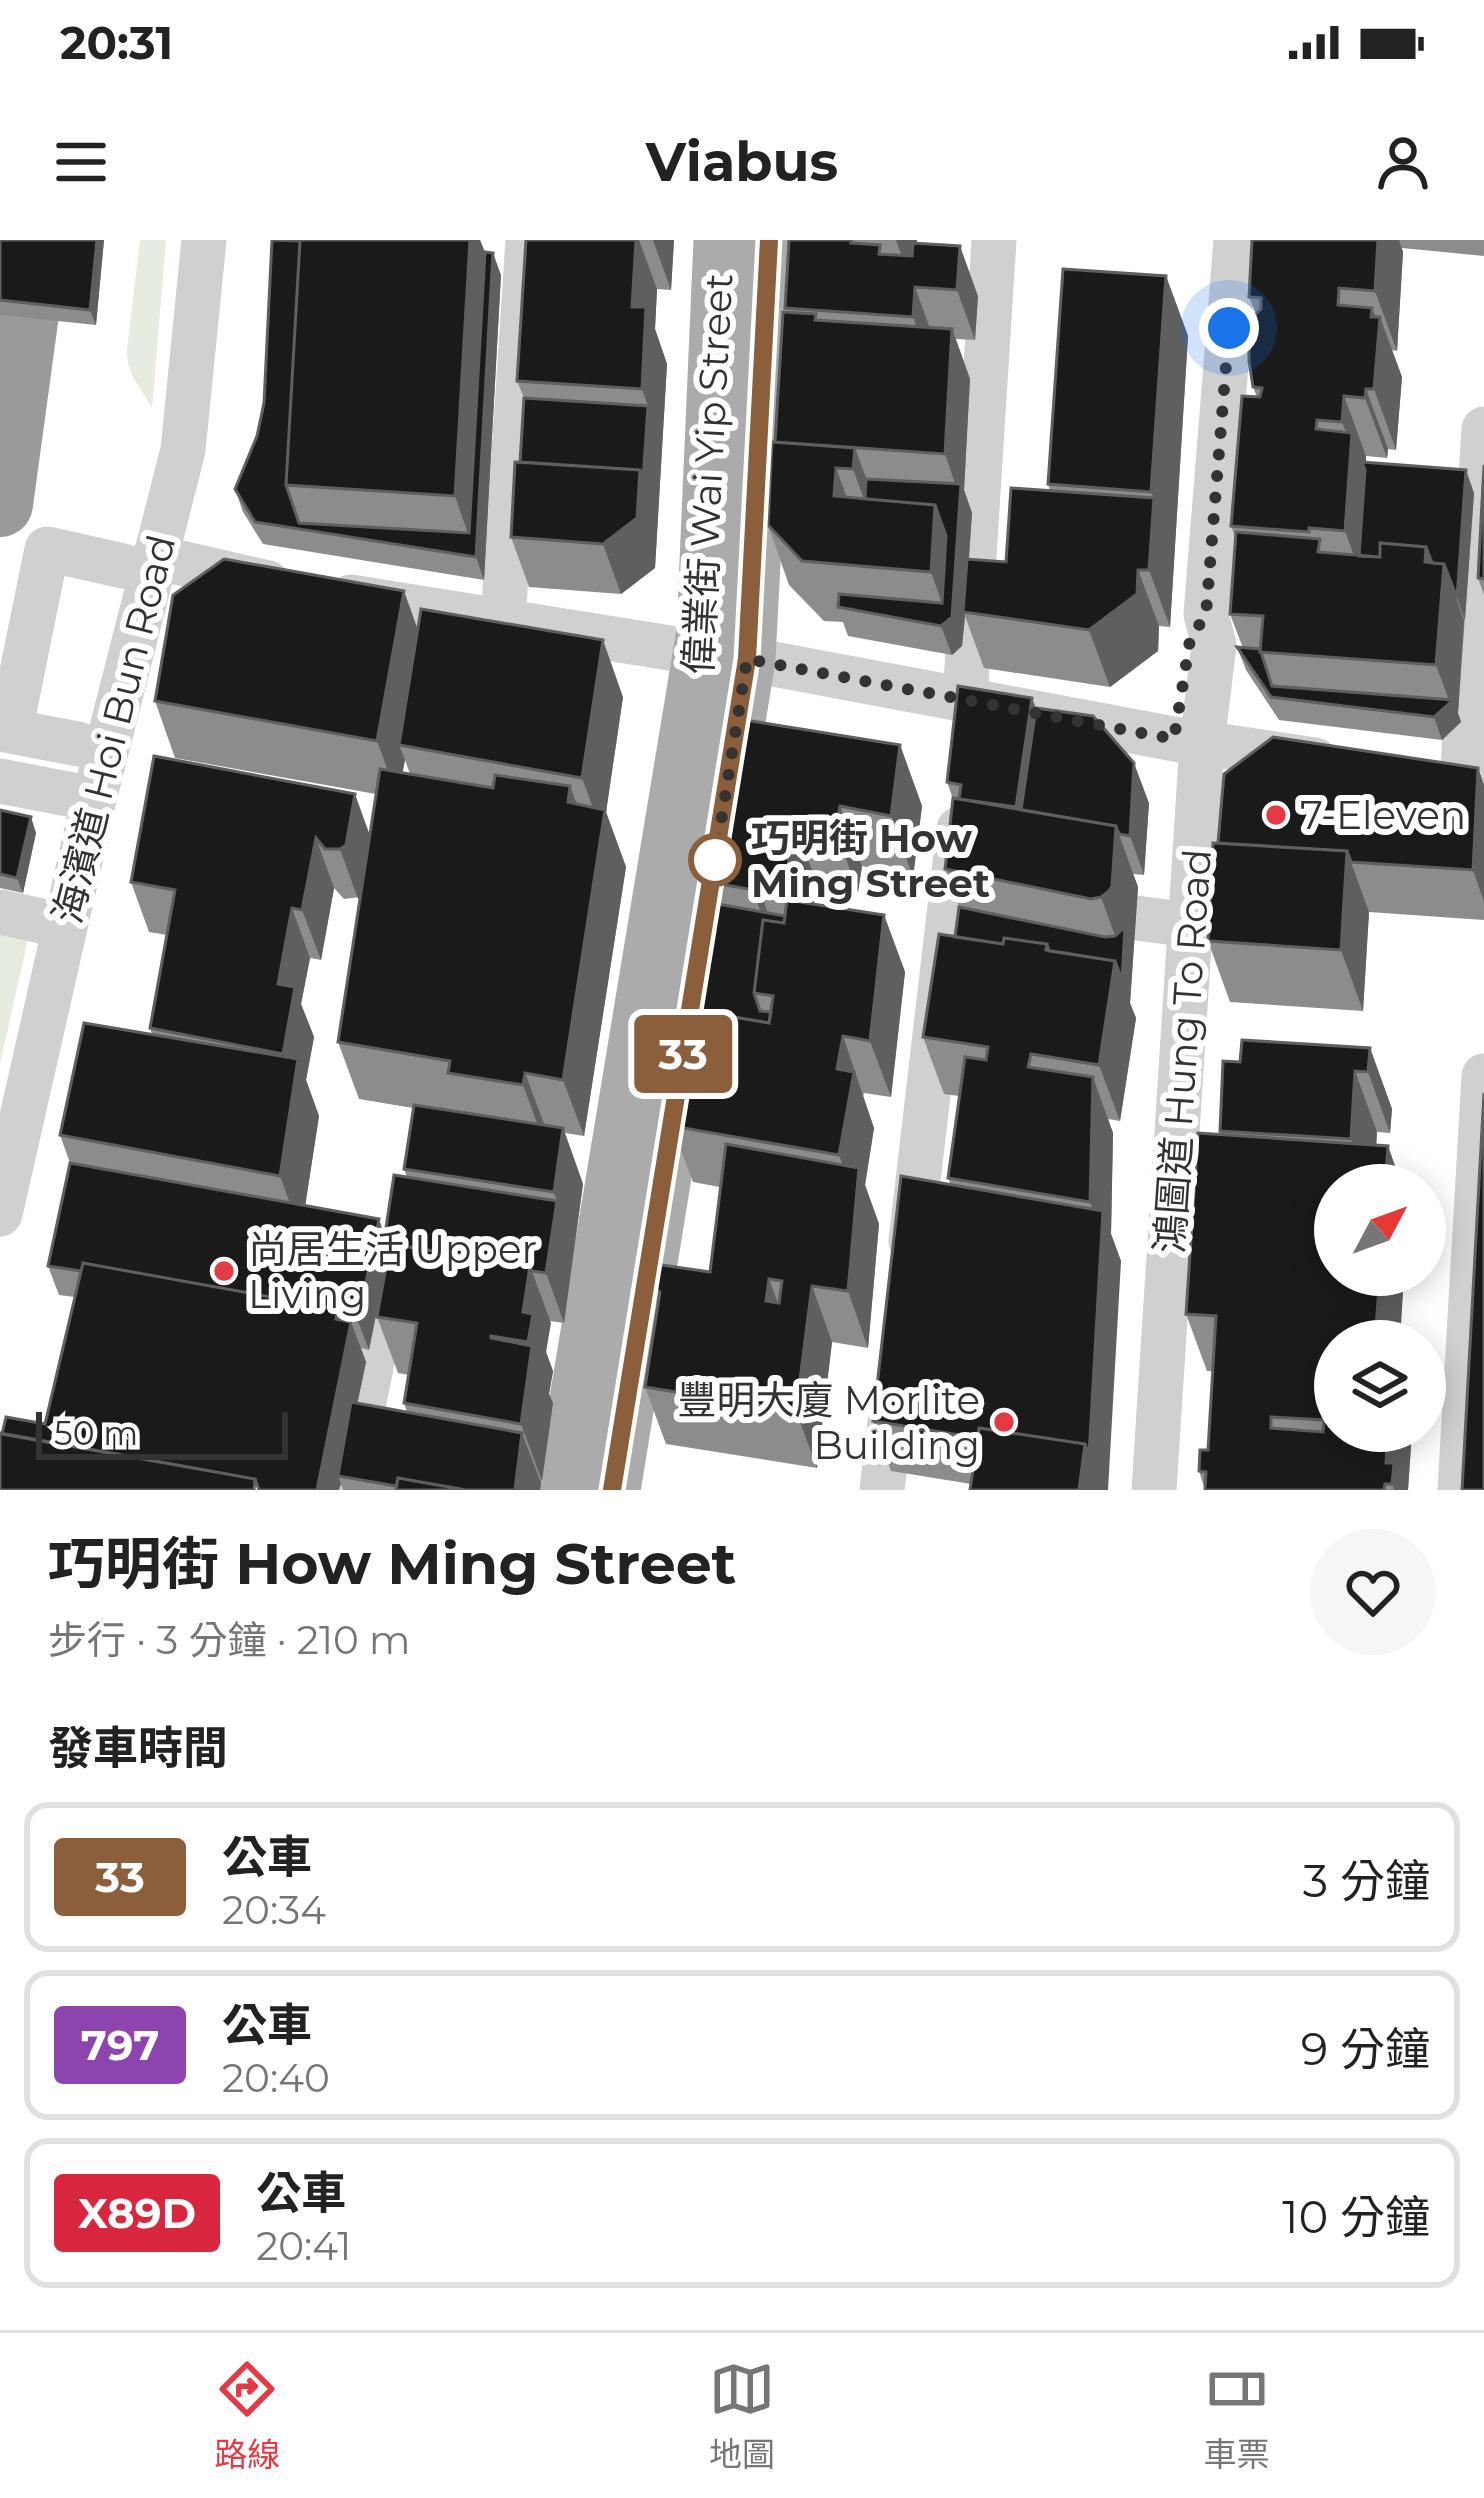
<!DOCTYPE html>
<html lang="zh-TW">
<meta charset="utf-8">
<style>
:root{--surface:#fff;--page:#f6f6f6;--text:#222;--muted:#767676;--line:#e0e0e0;--accent:#e63946}
body{margin:0;font-family:Montserrat,"Noto Sans TC",sans-serif;background:var(--page);color:var(--text);height:100vh;display:flex;flex-direction:column;font-size:45px;white-space:nowrap}
*{box-sizing:border-box;margin:0}
p{font-size:39px;color:var(--muted)}
.icon{flex:none;width:66px;height:66px;fill:none;stroke:currentColor;stroke-width:2;stroke-linecap:round;stroke-linejoin:round}
.map{position:relative;height:1250px;overflow:hidden}
.drawer{display:flex;flex-direction:column;background:var(--surface);flex:1}
.drawer>*{flex:none}
.badge{padding:0 24px;border-radius:9px;font-size:42px;line-height:78px}
.needle{width:78px;rotate:49deg}
.controls{position:absolute;left:1314px;top:924px;display:grid;gap:24px}
.controls a{display:grid;place-items:center;width:132px;height:132px;border-radius:50%;background:var(--surface);box-shadow:0 6px 30px #0003;font-size:60px}
.scale{position:absolute;left:36px;bottom:30px;width:252px;box-sizing:border-box;padding-left:12px;border:6px solid #333;border-top:0;font-size:33px;line-height:42px;white-space:nowrap;color:#333;-webkit-text-stroke:9px #fff;paint-order:stroke}
.you{position:absolute;width:60px;height:60px;margin:-30px;border:9px solid #fff;border-radius:50%;background:#1a73e8;box-shadow:0 0 0 18px #1a73e833}
.map>.badge{position:absolute;translate:-50% -50%;box-shadow:0 0 0 6px #fff}
h2{padding:0 48px;font-size:45px;line-height:108px}
.round{display:grid;place-items:center;flex:none;width:126px;height:126px;border-radius:63px;background:var(--page)}
.summary{display:flex;align-items:center;justify-content:space-between;height:204px;padding:0 48px}
h1{font-size:57px;font-weight:700;line-height:90px}
ul{padding:0;list-style:none}
li{display:flex;align-items:center;gap:36px;height:150px;margin:0 24px 18px;padding:0 24px;border:6px solid var(--line);border-radius:24px}
li div{flex:1}
li b{display:block;font-size:45px}
li em{font-style:normal}
li .badge{min-width:132px;font-weight:700;text-align:center}
.status{display:flex;justify-content:space-between;align-items:center;height:84px;padding:0 60px;background:var(--surface);direction:ltr}
.status svg{height:33px;fill:currentColor}
header{display:flex;justify-content:space-between;align-items:center;height:156px;padding:0 48px;background:var(--surface);font-size:54px;font-weight:700}
.tab-bar{display:flex;justify-content:space-around;align-items:center;height:168px;border-top:3px solid var(--line);background:var(--surface);font-size:33px;color:var(--muted)}
.tab-bar a{display:grid;justify-items:center;gap:6px}
.tab-bar .current{color:var(--accent)}
.map>svg:first-child{display:block}
.green{fill:#e6ecdf}
.lines{fill:none;stroke-linecap:round;stroke-linejoin:round}
.minor{stroke:#d0d0d0;stroke-width:45}
.major{stroke:#ababab;stroke-width:57}
.highway{stroke:#9a9a9a;stroke-width:66}
.wall{fill:#8c8c8c;fill-rule:evenodd}
.shaded-wall{fill:#5f5f5f}
.building{fill:#1a1a1a;stroke:#5f5f5f;stroke-width:3;fill-rule:evenodd}
.line-casing{stroke:#fff;stroke-width:27}
.line{stroke:#8b5e3c;stroke-width:18}
.walk{stroke:#333;stroke-width:12;stroke-dasharray:0 21.6}
.poi-dot{fill:#e63946;stroke:#fff;stroke-width:4.5}
.stop-dot{fill:#fff;stroke:#8b5e3c;stroke-width:6}
.labels{text-anchor:middle;dominant-baseline:central;stroke-width:12;stroke-linejoin:round;paint-order:stroke}
.street-label{font-size:39px;fill:#333;stroke:#fff}
.poi-label{font-size:39px;fill:#333;stroke:#fff;text-anchor:start}
.stop-label{font-size:39px;font-weight:bold;fill:#333;stroke:#fff;text-anchor:start}
</style>
<div class="status"><b>20:31</b><svg viewBox="0 0 49 12"><path d="M0 12V9h3v3zM5 12V6h3v6zM10 12V3h3v9zM15 12V0h3v12zM26 1h20v11H26zM47 4h2v5h-2z"/></svg></div>
<header><svg class="icon" aria-label="menu" viewBox="0 0 24 24"><path d="M4 6h16M4 12h16M4 18h16"/></svg>Viabus<svg class="icon" aria-label="person" viewBox="0 0 24 24"><circle cx="12" cy="8" r="4"/><path d="M4 21q1-7 8-7t8 7"/></svg></header>
<div class="map">
<svg width="1484" height="1250" viewBox="0 0 1484 1250">
<rect width="100%" height="100%" fill="#fff"/>
<path class="green" d="M140,0H166L152,168L133,137L128,124L127,110Z
M0,689L29,695L0,824Z"/>
<g class="lines">
<path class="minor" d="M154,317L268,343
M351,357L701,413
M503,381L528,0
M747,419L1174,499L1315,520
M965,459L994,0
M78,504L10,491L47,309L123,326
M0,541L94,559
M1462,543L1484,189
M0,672L64,686
M1136,678L1191,685
M0,974L94,559L183,210L204,0
M911,1001L959,589
M346,1250L392,1024
M882,1250L893,1156
M1154,1250L1202,503L1214,405L1206,374L1236,0
M1460,1250L1484,836"/>
<path class="major" d="M563,1250L705,391L722,0
M612,1250L747,419L769,0"/>
<path class="highway" d="M0,264L36,0"/>
</g>
<path class="wall" d="M0,0H104L96,85L0,75Z
M272,0H480L485,12L501,35L484,340L263,304L243,272L235,249L257,196L264,163Z
M526,0H674L671,50L657,49L655,89L667,124L655,328L621,354L529,347L511,297L520,222L524,158L517,141Z
M789,0H917L916,3L978,56L975,100L956,99L970,139L964,250L972,273L969,319L1006,322L1050,251L1048,244L1166,36L1188,96L1170,387L1159,386L1158,411L1110,447L984,428L965,376L962,406L952,415L848,396L843,382L824,381L789,345L768,285L786,72L785,68Z
M1252,0H1484V16L1402,8L1403,12L1397,111L1392,110L1402,137L1396,210L1388,209L1387,218L1366,216V222L1474,253L1458,473L1461,482L1442,500L1279,480L1246,430L1237,407L1243,408L1230,374L1236,299L1231,286L1257,157L1253,147L1256,74L1249,57Z
M1484,225V355L1478,338Z
M418,388L623,457L606,572L626,627L584,896L565,893L583,944L564,1083L550,1081L546,1112L553,1131L549,1154L553,1163L540,1250H343L341,1244L45,1184L75,1057L59,1055L48,1026L70,923L60,895L152,794L150,788L167,695L149,692L131,642L154,516L370,595L376,554L175,518L155,461ZM405,520L410,534L402,533ZM334,648L344,659L360,657L338,802L359,859L413,868L404,929L407,937L385,995L305,966L319,876L306,840L314,797L301,764L310,718L321,720ZM387,1022L377,1077L398,1133L409,1135L404,1163L407,1172L357,1164L366,1122L361,1108L369,1110Z
M1036,468L1149,563L1144,635L1133,634L1138,647L1130,763L1136,778L1120,881L1108,879L1113,893L1111,994L1121,1021L971,1244L891,1231L873,1181L951,945L948,938L959,856L944,854L923,797L955,697L959,667L945,629L953,559L947,542Z
M900,505L922,566L913,637L862,626L858,652L817,644L814,664L884,675L905,732L891,857L864,853L863,857L874,888L865,945L879,984L868,1108L832,1102L817,1228L666,1204L645,1147L658,1066L651,1046L710,1032L720,947L693,942L672,886L700,771L722,665L715,643Z
M1478,528L1484,545V680L1369,672L1363,771L1230,762L1208,701L1218,603Z
M0,570L36,593L23,653L0,648Z
M1370,808L1392,869L1390,893L1377,892L1376,905L1335,1035H1404L1400,1089H1407L1411,1101H1335L1412,1191L1408,1250H1205L1199,1231L1208,1210L1212,1131H1207L1186,1074L1221,895L1220,891L1240,822Z"/>
<path class="shaded-wall" d="M97,0H104L96,85L90,70Z
M470,0H480L492,31L493,13L501,35L484,340L455,256Z
M636,0H639L657,49L655,89L667,124L655,328L621,354L603,304L648,166L642,149L632,67Z
M653,0H674L671,50Z
M896,0H917L914,49Z
M1378,0H1399L1403,12L1397,111L1375,51Z
M960,6L978,56L975,100L957,50Z
M1166,36L1188,96L1170,387L1149,330L1154,258L1151,252Z
M915,47L933,97L931,127L913,77Z
M1372,68L1379,86L1380,77L1402,137L1396,210L1374,149Z
M952,89L970,139L964,250L972,273L965,372H963L965,376L962,406L952,415L941,386L948,380L931,332L935,265L960,258L945,214Z
M1366,149L1388,209L1387,218L1365,158Z
M1344,156L1366,216L1367,351L1345,291L1351,205L1342,182Z
M855,208L877,268L875,289L853,229Z
M836,228L858,288L834,256Z
M1466,230L1474,253L1465,380L1457,358Z
M1426,307L1444,324L1464,380L1458,473L1461,482L1442,500L1434,477L1450,463L1436,425L1425,322Z
M1138,330L1159,386L1158,411L1110,447L1089,390Z
M404,351L424,407L399,505L405,520L398,558L377,501Z
M603,400L623,457L606,572L626,627L584,896L563,840L602,592L582,538Z
M1032,458L1051,508L1020,577L1016,567Z
M900,505L922,566L913,637L891,576Z
M1134,523L1149,563L1144,635L1130,596Z
M1478,528L1484,545V662L1473,630Z
M570,546L591,603L568,562Z
M355,554L373,604L364,654L358,659L340,609Z
M840,566L862,626L858,652L836,591Z
M31,577L36,593L23,653L17,638Z
M795,584L817,644L807,704L785,643Z
M1116,586L1138,647L1130,763L1136,778L1120,881L1099,825L1115,721L1123,718L1101,657Z
M316,598L334,648L321,720L302,670Z
M1347,611L1369,672L1363,771L1341,710Z
M755,638L777,698H770L753,650Z
M292,668L310,718L301,764L314,797L306,840L319,876L301,993L280,936L294,844L283,814L278,744Z
M884,675L905,732L891,857L870,801Z
M843,796L874,888L865,945L879,984L868,1108L848,1051L856,960L839,915L837,829Z
M1370,808L1392,869L1390,893L1368,832Z
M1355,831L1377,892L1374,945H1368L1351,899Z
M525,833L546,889L544,902L523,845Z
M1093,837L1113,893L1111,994L1121,1021L1108,1250H1079L1101,993L1090,962Z
M563,888L583,944L564,1083L546,1033L557,961L554,952Z
M1388,906L1402,945H1385Z
M379,979L389,1008L383,1007L387,1019L369,1110L358,1081Z
M530,1026L551,1083L546,1112L553,1131L549,1154L553,1163L542,1241L521,1184L531,1112L523,1072Z
M1380,1035H1404L1400,1101L1376,1087Z
M769,1039L790,1096L766,1061Z
M812,1046L832,1102L817,1228L796,1171Z
M337,1069L348,1098L351,1082L366,1122L342,1237L338,1236L341,1244L339,1250H317Z
M1425,1140L1427,1146L1425,1179Z
M1388,1191H1412L1408,1250H1394L1392,1244L1386,1223Z
M522,1193L541,1243L540,1250H515Z"/>
<path class="building" d="M0,0H97L90,70L0,60Z
M272,0L300,1L286,245L299,283L469,293L485,12L493,13L476,317L255,282L235,249L257,196L264,163Z
M300,0H470L455,256L286,245Z
M526,0H636L632,67H646L642,149L517,141Z
M789,0H852L851,3L880,5L879,14L912,16L913,3L960,6L957,50L915,47L913,77L785,68Z
M1252,0H1378L1375,51L1339,48L1338,65L1372,68L1371,77H1380L1374,149H1366L1365,158L1344,156L1342,182L1317,180L1316,189L1352,193L1345,291L1309,288V292L1231,286L1242,156L1260,157L1262,148L1253,147L1249,121V89L1254,76L1261,69V58L1249,57Z
M1063,29L1166,36L1151,252L1048,244Z
M783,72L816,74L815,80L952,89L945,214L775,202Z
M524,158L648,166L643,240L640,230L520,222Z
M772,202L855,208L853,229L836,228L834,256L935,265L931,332L802,321L768,285Z
M515,222L640,230L637,278L603,304L511,297Z
M1362,222L1466,230L1457,358L1444,324L1432,323L1426,307L1380,303V317L1359,316L1365,230Z
M1484,225V339L1478,338Z
M866,239L961,244L952,377L941,386L838,367L839,354L942,363L946,296L935,265L865,259Z
M1011,248L1154,258L1149,330H1138L1137,354L1089,390L963,372L967,319L1006,322Z
M1236,292L1320,299L1318,312L1380,317V303L1426,307L1425,322L1444,324L1436,425L1260,412L1263,376L1230,374Z
M224,319L404,351L377,501L155,461L173,355Z
M421,369L603,400L582,538L399,505Z
M1237,407L1260,409L1272,446L1453,460L1434,477L1271,457Z
M958,446L1032,458L1016,567L959,559L961,545L947,542Z
M1036,468L1093,476L1134,523L1130,596L1119,594L1116,586L1021,570Z
M745,480L900,505L891,576L840,566L836,591L795,584L785,643L755,638L753,650L715,643Z
M1273,497L1478,528L1473,630L1351,622L1347,611L1218,603L1224,534Z
M154,516L355,554L346,605L340,609H325L316,598L302,670L292,668L278,744L295,747L283,814L150,788L175,650L131,642Z
M380,529L493,548L495,535L570,546L568,562L605,570L563,840L525,833L523,845L448,833L450,821L338,802Z
M953,558L1116,586L1112,646L1109,651L1101,657L1091,659L945,629Z
M0,570L31,577L17,638L0,634Z
M1213,603L1347,611L1341,710L1208,701Z
M787,660L884,675L870,801L843,796L837,829L854,832L839,915L672,886L692,770L769,783L773,756L754,753L763,680L784,683Z
M718,664L785,676L784,683L763,680L754,753L760,771L771,772L769,783L700,771Z
M959,667L1105,697L1115,696L1125,687L1122,740L1115,721L1049,711L1047,704L1004,698L1003,704L955,697Z
M939,694L1003,704L1004,698L1047,704L1046,710L1115,721L1099,825L1031,814L1028,827L1093,837L1090,962L948,938L965,817L986,820L988,807L923,797Z
M84,783L298,819L280,936L60,895Z
M1242,800L1370,808L1368,832L1355,831L1351,899L1220,891L1223,821L1240,822Z
M1484,853V1250H1462Z
M414,865L563,888L554,952L404,929Z
M1198,893L1388,906L1385,945H1335V1035H1380L1376,1087L1407,1089L1406,1101H1335V1191H1388L1386,1223H1394L1392,1244H1385L1384,1250H1205L1206,1232L1199,1231L1200,1210H1208L1216,1076L1186,1074ZM1271,1177L1324,1180L1323,1192L1271,1188Z
M726,904L859,928L848,1051L812,1046L796,1171L645,1147L660,1052L651,1046L654,1029L662,1025L710,1032ZM769,1039L782,1041L779,1063L766,1061Z
M70,923L379,979L358,1081L340,1078L337,1069L83,1023L81,1031L48,1026Z
M394,935L557,961L546,1033L532,1031L530,1026L390,1004L389,1008L383,1007Z
M901,936L1103,971L1089,1215L1085,1204L979,1188L978,1198L873,1181Z
M390,1004L530,1026L523,1072L533,1074L528,1102L491,1096V1098L532,1106L521,1184L404,1163L417,1083L377,1077Z
M83,1023L337,1069L336,1079L351,1082L317,1250H259L255,1239L2,1194L6,1177L45,1184Z
M351,1162L522,1193L515,1250H466L398,1238L396,1246L338,1236Z
M979,1188L1085,1204L1079,1250H970Z
M0,1193L255,1239L254,1250H0Z
M398,1238L466,1250H396Z"/>
<g class="lines">
<defs>
<path id="line" d="M612,1250L747,419L769,0"/>
</defs>
<use href="#line" class="line-casing"/>
<use href="#line" class="line"/>
<path class="walk" d="M715,620L747,419L1174,499L1190,400L1206,374L1229,88"/>
</g>
<g class="poi-dot">
<circle cx="1276" cy="575" r="12"/>
<circle cx="224" cy="1031" r="12"/>
<circle cx="1004" cy="1182" r="12"/>
</g>
<circle class="stop-dot" cx="715" cy="620" r="24"/>
<g class="labels">
<g class="street-label">
<text transform="translate(708 234) rotate(-87)">偉業街 Wai Yip Street</text>
<text transform="translate(114 489) rotate(-76)">海濱道 Hoi Bun Road</text>
<text transform="translate(1183 811) rotate(-86)">鴻圖道 Hung To Road</text>
</g>
<g class="poi-label">
<text x="1300" y="575">7-Eleven</text>
<text x="248" y="1009">尚居生活 Upper<tspan x="248" dy="45">Living</tspan></text>
<text x="980" y="1160" text-anchor="end">豐明大廈 Morlite<tspan x="980" dy="45">Building</tspan></text>
</g>
<g class="stop-label">
<text x="751" y="598">巧明街 How<tspan x="751" dy="45">Ming Street</tspan></text>
</g>
</g>
</svg>
<div class="controls">
<a><svg class="needle" viewBox="-14 -14 28 28"><path d="M0-13l5 13h-10z" fill="#e53935"/><path d="M0 13l5-13h-10z" fill="#767676"/></svg></a>
<a><svg class="icon" aria-label="layers" viewBox="0 0 24 24"><path d="M12 4l9 5-9 5-9-5zM3 14l9 5 9-5"/></svg></a>
</div>
<div class="scale">50 m</div>
<div class="you" style="left:1229px;top:88px"></div>
<b class="badge" style="left:683px;top:814px;background:#8b5e3c;color:#fff">33</b>
</div>
<section class="drawer">
<div class="summary"><div><h1>巧明街 How Ming Street</h1><p>步行 · 3 分鐘 · 210 m</p></div><a class="round"><svg class="icon" aria-label="heart" viewBox="0 0 24 24"><path d="M12 20l-8-8c-3-5 5-10 8-4 3-6 11-1 8 4z"/></svg></a></div>
<h2>發車時間</h2>
<ul>
<li><span class="badge" style="background:#8b5e3c;color:#fff">33</span><div><b>公車</b><p>20:34</p></div><em>3 分鐘</em></li>
<li><span class="badge" style="background:#8e44ad;color:#fff">797</span><div><b>公車</b><p>20:40</p></div><em>9 分鐘</em></li>
<li><span class="badge" style="background:#d7263d;color:#fff">X89D</span><div><b>公車</b><p>20:41</p></div><em>10 分鐘</em></li>
</ul>
</section>
<nav class="tab-bar">
<a class="current"><svg class="icon" aria-label="directions" viewBox="0 0 24 24"><path d="M12 3l9 9-9 9-9-9zM9 14v-3h6M13 9l2 2-2 2"/></svg>路線</a>
<a><svg class="icon" aria-label="map" viewBox="0 0 24 24"><path d="M3 6l6-2 6 2 6-2v14l-6 2-6-2-6 2zM9 4v14M15 6v14"/></svg>地圖</a>
<a><svg class="icon" aria-label="tickets" viewBox="0 0 24 24"><path d="M3 7h18v10H3zM15 7v10"/></svg>車票</a>
</nav>
